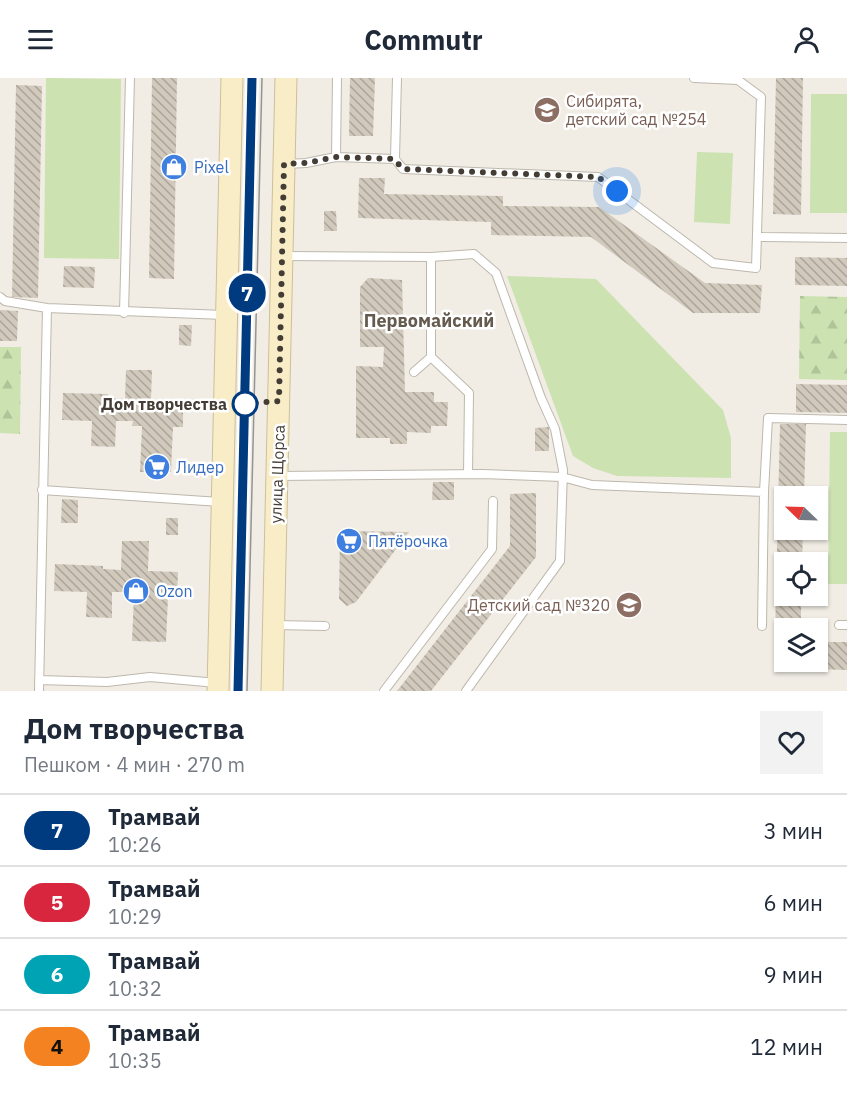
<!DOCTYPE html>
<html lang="ru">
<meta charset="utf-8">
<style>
:root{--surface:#fff;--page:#f2f2f3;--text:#1f2937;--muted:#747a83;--line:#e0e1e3}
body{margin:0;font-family:"IBM Plex Sans",sans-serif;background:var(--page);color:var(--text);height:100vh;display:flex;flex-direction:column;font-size:22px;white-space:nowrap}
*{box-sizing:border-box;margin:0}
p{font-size:20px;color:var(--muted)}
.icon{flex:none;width:33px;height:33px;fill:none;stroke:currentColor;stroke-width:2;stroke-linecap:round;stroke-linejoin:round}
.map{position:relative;height:613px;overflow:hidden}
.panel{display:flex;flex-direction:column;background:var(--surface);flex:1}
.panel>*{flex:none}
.badge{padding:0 12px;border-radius:20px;font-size:21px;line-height:39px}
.needle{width:39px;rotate:293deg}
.fabs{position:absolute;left:774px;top:408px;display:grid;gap:12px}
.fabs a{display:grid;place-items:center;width:54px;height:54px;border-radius:0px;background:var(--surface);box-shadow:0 2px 4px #0004;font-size:30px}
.you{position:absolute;width:30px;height:30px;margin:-15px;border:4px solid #fff;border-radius:50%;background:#1a73e8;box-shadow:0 0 0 9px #1a73e833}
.map>.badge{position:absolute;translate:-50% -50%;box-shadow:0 0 0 3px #fff}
.round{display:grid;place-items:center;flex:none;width:63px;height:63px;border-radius:0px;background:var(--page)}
.summary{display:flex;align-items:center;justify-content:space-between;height:102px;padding:0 24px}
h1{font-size:28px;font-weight:800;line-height:45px}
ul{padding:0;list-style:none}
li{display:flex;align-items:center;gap:18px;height:72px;padding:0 24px;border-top:2px solid var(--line)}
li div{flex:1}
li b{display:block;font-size:22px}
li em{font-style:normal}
li .badge{min-width:66px;font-weight:700;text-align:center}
header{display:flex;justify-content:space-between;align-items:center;height:78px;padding:0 24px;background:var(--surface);font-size:27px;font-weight:800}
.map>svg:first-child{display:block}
.forest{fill:url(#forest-firs)}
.green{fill:#cce2b1}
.building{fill:url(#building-back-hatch)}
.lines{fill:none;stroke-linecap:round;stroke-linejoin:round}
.service-casing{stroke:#beb8ac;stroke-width:10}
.secondary-casing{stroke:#ccbf99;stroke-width:23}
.service{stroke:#fff;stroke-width:8}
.secondary{stroke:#f9edc7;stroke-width:21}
.tram{stroke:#949494;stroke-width:1.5}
.line-casing{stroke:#fff;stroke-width:14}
.line{stroke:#003b80;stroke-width:9}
.walk{stroke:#433d35;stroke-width:6;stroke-dasharray:0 10.8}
.stop-dot{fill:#fff;stroke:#003b80;stroke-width:3}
.labels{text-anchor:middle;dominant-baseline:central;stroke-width:5;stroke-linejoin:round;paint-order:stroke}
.education-label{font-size:16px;fill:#785e54;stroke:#fff;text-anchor:start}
.shop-label{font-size:16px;fill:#366cbe;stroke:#fff;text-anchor:start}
.stop-label{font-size:16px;font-weight:bold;fill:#433d35;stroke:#fff;text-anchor:end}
.street-label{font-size:16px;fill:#433d35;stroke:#fff}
.neighbourhood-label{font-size:18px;font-weight:bold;fill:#645b4e;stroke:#fff}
</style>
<header><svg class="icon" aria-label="menu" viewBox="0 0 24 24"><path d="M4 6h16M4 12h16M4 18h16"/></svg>Commutr<svg class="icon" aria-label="person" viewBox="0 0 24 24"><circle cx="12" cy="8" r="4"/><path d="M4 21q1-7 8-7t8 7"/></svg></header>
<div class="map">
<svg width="847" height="613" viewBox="0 0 847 613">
<defs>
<pattern id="forest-firs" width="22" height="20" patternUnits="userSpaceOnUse" patternTransform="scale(1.5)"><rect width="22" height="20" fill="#cce2b1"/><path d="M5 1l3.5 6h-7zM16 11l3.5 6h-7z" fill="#b0c399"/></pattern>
<pattern id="building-back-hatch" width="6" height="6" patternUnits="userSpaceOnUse" patternTransform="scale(1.5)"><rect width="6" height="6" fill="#d1c9bc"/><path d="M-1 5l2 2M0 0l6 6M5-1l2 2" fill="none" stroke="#aba49a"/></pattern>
</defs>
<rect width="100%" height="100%" fill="#f1ede5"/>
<path class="forest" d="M800,218L847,219V302L799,301Z
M0,269H21L20,356L0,355Z"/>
<path class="green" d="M46,0L121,1L119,181L44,180Z
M811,16H847V135H810Z
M697,74L733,75L730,146L694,144Z
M507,198L596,201L723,332L731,360V400L617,398L593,390L573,378Z
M830,354H847V506H828Z"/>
<path class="building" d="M152,0H177L174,201L149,200Z
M350,0H375L373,58H349Z
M776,0H803L801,137L773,136Z
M16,7L42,8L38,220L12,219Z
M359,100H385L384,116L503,118V128L599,129L705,205L762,207L760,235H693L591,159L491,157V144L358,140Z
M324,133H336L337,153H324Z
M795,179L847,180V208L795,207Z
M64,188L95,189L94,210L63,209Z
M368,200L402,202L405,314H434V324H448L447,348H431V355L407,354V366H390V360H356V288L383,289L384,269H360V209Z
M0,232L18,233L17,263H0Z
M179,247H192L191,268L179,267Z
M126,292H152L151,322L183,323V349H173L171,394H140L142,348H132L133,343H116L115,369L91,368L92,343L62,342L63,315L108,316V320L125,321Z
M796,306L847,307V335L796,334Z
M780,346H806L804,418H784V452H803L802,484H784V518H801V550H784V556H775Z
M549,349V373H535V350Z
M433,404H454V422H432Z
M536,415V479L431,613H397L510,468V416Z
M62,421L78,422V445H61Z
M166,440H178V457H166Z
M340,453L409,454L356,524L347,528L339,521Z
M122,463H149L148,493L178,494L177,519H168L166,564L132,563L134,518L131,519V514H112V540L86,539L87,514L54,513L55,486L103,488V491L121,492Z
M818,564H847V592L814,591V584H818Z"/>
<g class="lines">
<defs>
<path id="service" d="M336,79L337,0
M395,81L403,91L598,99L713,185L756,190L761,19L738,2L694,0
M286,86L306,85L336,79L395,81L397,0
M759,159L847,160
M283,178L431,179V279L469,315L468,396
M431,179L474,176L496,195L541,320L555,351L563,392L560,483L466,613
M0,219L5,223L47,230
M124,235L130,0
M414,294L431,279
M277,398L483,396L562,399L592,407L764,414L762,548
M42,412L220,424
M764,414L768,340L847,342
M275,547L325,548
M839,547H847
M39,602L107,604L150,599L217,605
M39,613L47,230L224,237
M384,613L492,471L493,423"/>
<path id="secondary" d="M218,613L232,0
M272,613L286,0"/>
</defs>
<use href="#service" class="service-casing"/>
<use href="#secondary" class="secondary-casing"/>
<use href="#service" class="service"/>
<use href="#secondary" class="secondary"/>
<path class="tram" d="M247,231L252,0
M247,613L262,0"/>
</g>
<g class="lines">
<defs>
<path id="line" d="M238,613L252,0"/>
</defs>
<use href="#line" class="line-casing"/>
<use href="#line" class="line"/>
<path class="walk" d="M245,326L279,323L284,86L306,85L336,79L394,81L403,91L598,99L617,113"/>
</g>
<defs>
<symbol id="school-disc" viewBox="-11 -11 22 22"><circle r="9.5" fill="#8d6e63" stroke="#fff"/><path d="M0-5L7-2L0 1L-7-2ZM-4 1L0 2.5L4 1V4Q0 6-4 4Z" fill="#fff"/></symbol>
<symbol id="shop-disc" viewBox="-11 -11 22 22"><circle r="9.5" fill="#3f7fe0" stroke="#fff"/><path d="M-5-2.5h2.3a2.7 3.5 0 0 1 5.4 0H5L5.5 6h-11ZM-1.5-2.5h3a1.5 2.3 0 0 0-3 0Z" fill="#fff"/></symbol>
<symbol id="supermarket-disc" viewBox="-11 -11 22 22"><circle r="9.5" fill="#3f7fe0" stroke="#fff"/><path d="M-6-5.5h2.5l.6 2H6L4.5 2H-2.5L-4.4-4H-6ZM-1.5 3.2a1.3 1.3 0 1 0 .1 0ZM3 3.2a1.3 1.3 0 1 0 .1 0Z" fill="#fff"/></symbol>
</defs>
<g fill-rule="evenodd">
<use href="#school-disc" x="532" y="17" width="30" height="30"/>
<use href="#shop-disc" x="159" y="74" width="30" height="30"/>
<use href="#supermarket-disc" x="142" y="374" width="30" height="30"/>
<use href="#supermarket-disc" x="334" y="448" width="30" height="30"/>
<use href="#shop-disc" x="121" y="498" width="30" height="30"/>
<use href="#school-disc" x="614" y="512" width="30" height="30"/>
</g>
<circle class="stop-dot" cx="245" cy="326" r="12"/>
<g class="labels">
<g class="education-label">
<text x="566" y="23">Сибирята,<tspan x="566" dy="18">детский сад №254</tspan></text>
<text x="610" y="527" text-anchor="end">Детский сад №320</text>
</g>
<g class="shop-label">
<text x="194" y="89">Pixel</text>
<text x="176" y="389">Лидер</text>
<text x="368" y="463">Пятёрочка</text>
<text x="156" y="513">Ozon</text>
</g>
<g class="stop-label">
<text x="227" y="326">Дом творчества</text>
</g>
<g class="street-label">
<text transform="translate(277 396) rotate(-88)">улица Щорса</text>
</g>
<g class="neighbourhood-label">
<text x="429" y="242">Первомайский</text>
</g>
</g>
</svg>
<div class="fabs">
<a><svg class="needle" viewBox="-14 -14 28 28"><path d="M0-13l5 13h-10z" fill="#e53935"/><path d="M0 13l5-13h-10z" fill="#747a83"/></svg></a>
<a><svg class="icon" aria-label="locate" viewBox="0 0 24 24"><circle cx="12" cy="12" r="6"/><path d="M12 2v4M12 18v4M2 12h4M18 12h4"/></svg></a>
<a><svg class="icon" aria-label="layers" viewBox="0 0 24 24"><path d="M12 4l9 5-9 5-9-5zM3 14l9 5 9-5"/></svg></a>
</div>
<div class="you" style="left:617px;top:113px"></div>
<b class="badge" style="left:247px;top:215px;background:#003b80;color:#fff">7</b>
</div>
<section class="panel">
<div class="summary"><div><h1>Дом творчества</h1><p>Пешком · 4 мин · 270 m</p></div><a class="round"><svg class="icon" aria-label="heart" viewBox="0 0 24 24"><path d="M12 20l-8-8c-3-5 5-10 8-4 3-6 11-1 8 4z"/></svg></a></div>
<ul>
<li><span class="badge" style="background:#003b80;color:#fff">7</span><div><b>Трамвай</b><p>10:26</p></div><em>3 мин</em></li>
<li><span class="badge" style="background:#d7263d;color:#fff">5</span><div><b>Трамвай</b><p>10:29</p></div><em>6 мин</em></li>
<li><span class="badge" style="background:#00a3b4;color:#fff">6</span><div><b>Трамвай</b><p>10:32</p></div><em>9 мин</em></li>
<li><span class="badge" style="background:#f58220;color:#111">4</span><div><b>Трамвай</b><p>10:35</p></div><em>12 мин</em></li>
</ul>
</section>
